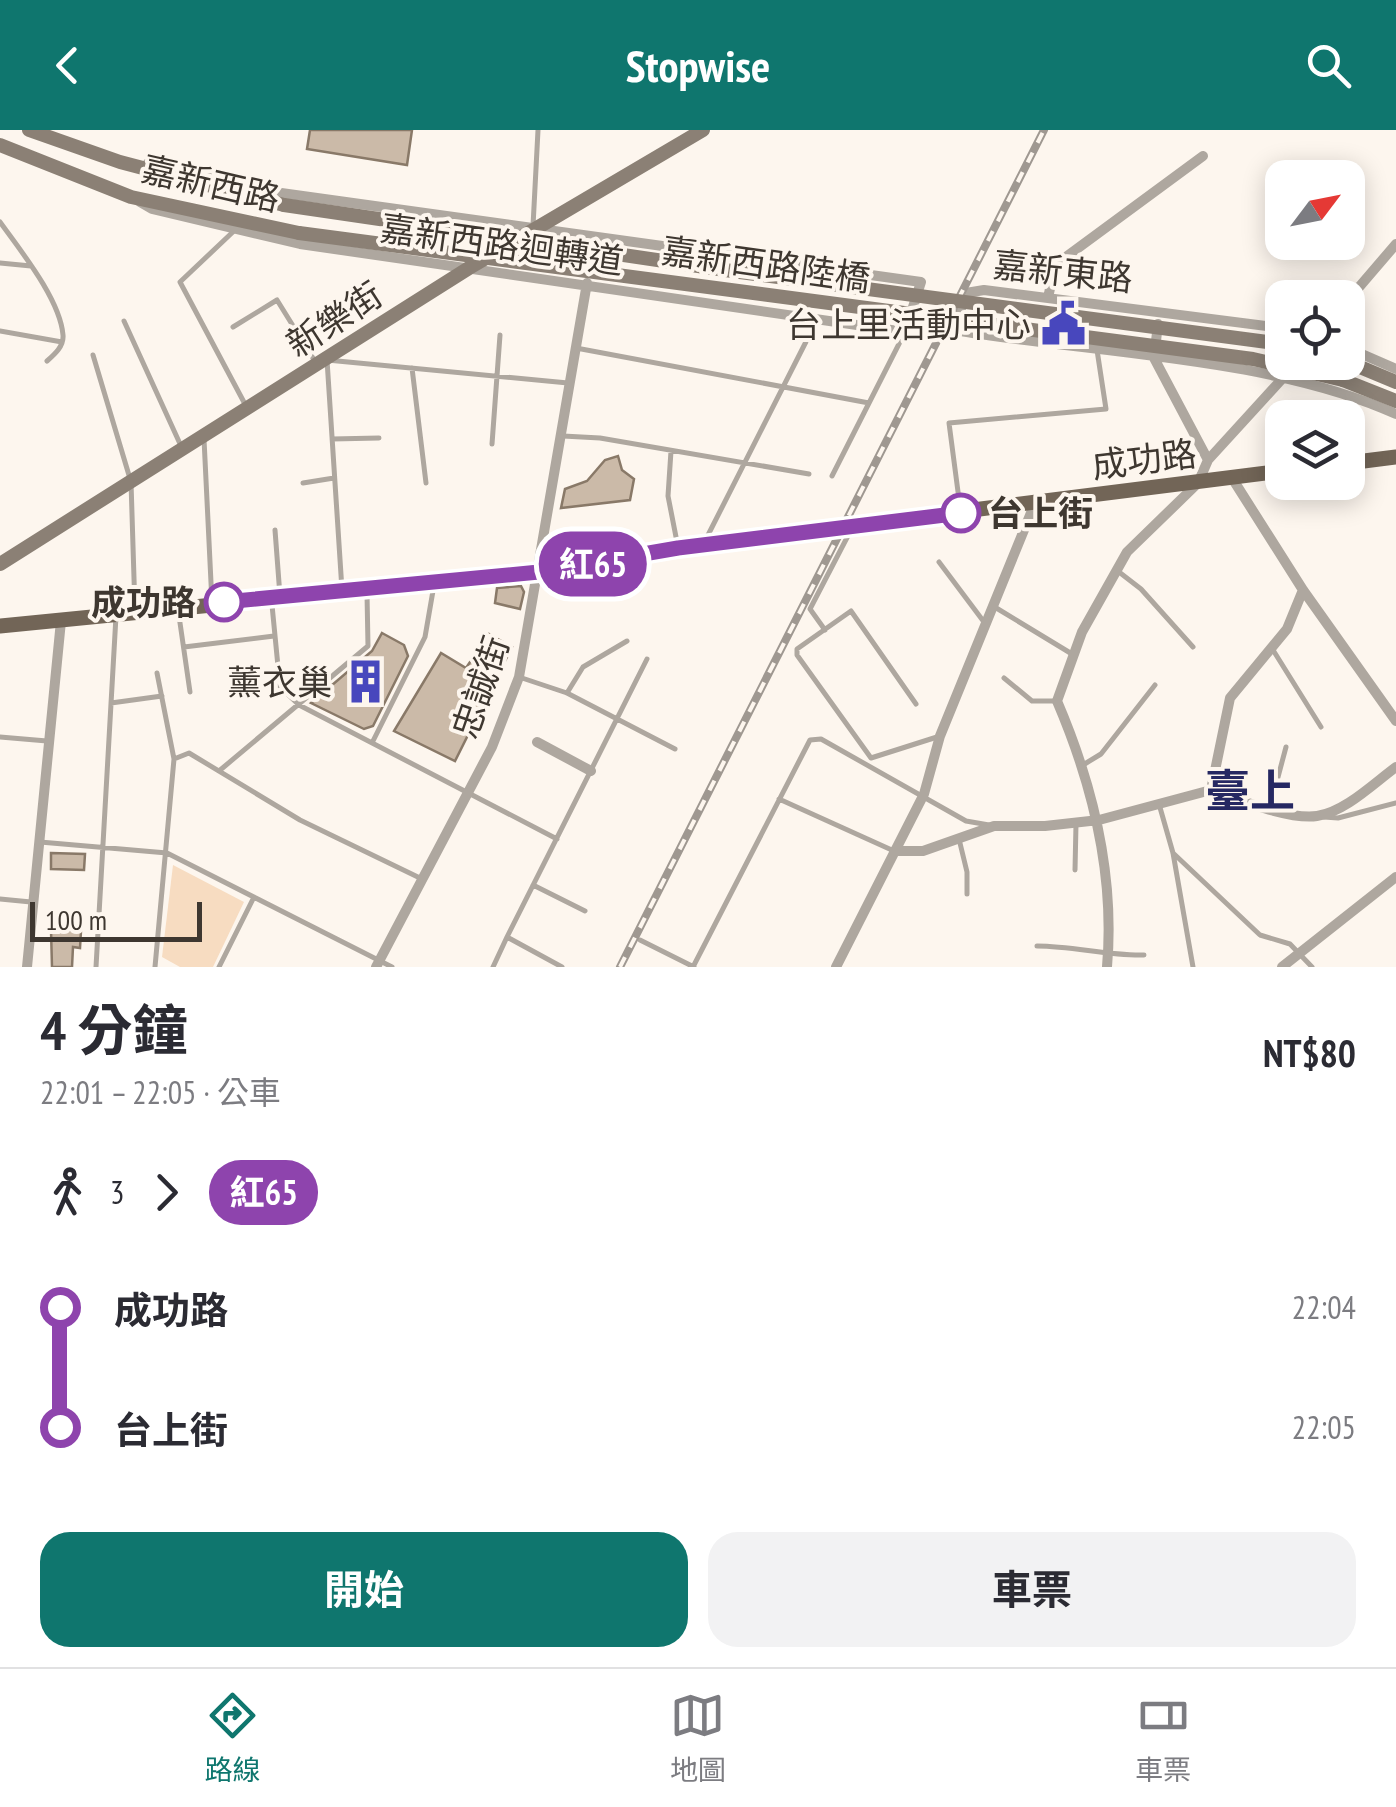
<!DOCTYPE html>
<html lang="zh-TW">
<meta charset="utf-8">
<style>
:root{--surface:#fff;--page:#f2f2f3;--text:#2b2b33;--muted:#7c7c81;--line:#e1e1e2;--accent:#0f766e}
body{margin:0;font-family:"PT Sans Narrow","Noto Sans TC",sans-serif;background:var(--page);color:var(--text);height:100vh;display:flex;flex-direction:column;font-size:38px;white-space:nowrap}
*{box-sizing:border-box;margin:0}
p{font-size:32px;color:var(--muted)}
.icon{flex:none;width:55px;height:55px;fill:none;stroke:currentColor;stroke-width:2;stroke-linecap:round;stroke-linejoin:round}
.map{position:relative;height:837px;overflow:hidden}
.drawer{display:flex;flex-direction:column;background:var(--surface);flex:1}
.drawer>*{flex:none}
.badge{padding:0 20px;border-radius:32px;font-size:35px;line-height:65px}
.needle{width:65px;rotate:58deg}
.controls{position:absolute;left:1265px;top:30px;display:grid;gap:20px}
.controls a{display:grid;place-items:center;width:100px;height:100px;border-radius:20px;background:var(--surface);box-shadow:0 5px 25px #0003;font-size:50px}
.scale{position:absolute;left:30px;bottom:25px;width:172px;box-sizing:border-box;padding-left:10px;border:5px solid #3e3730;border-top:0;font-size:28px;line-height:35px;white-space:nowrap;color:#3e3730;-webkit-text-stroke:8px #fdf6ee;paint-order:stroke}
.map>.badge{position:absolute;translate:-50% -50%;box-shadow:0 0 0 5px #fff}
.legs{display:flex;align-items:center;gap:15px;height:110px;padding:0 40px;font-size:32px}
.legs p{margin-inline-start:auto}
.summary{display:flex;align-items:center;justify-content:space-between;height:170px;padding:0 40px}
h1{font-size:55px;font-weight:700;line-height:75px}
.action{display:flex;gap:20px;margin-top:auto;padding:20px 40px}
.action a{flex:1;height:115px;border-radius:30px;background:var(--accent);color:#fff;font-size:40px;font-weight:700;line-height:115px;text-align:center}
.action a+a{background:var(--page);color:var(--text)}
ul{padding:0 40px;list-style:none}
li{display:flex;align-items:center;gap:35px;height:120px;font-size:38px}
li i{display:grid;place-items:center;width:15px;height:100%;margin:0 12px;background:currentColor}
li i::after{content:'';width:25px;height:25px;margin:-12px;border:8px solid;border-radius:50%;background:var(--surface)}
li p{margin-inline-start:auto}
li:first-child i{background:linear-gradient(#0000 50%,currentColor 0)}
li:last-child i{background:linear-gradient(currentColor 50%,#0000 0)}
header{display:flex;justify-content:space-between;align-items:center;height:130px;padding:0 40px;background:var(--accent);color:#fff;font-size:45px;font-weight:700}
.menu{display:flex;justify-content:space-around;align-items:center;height:140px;border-top:2px solid var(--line);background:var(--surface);font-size:28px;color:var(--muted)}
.menu a{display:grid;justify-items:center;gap:5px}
.menu .selected{color:var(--accent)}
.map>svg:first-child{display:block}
.green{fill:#f7dcc1}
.building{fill:#cbbaa8;stroke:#897968;stroke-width:2.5}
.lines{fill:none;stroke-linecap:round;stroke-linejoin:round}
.lane{stroke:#aea79f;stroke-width:5}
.street{stroke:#aea79f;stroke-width:10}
.secondary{stroke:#8b8075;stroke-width:14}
.primary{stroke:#726557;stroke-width:15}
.rail-casing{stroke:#9f9891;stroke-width:8}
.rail{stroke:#fdf6ee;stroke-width:4;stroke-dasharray:11;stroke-linecap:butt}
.secondary-bridge{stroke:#8b8075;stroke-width:14}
.line-1-casing{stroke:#fff;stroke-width:22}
.line-1{stroke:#8e44ad;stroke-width:15}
.stop-1-dot{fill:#fff;stroke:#8e44ad;stroke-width:5}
.labels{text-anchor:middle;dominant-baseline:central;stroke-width:8;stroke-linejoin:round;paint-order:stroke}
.street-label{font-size:35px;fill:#3e3730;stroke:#fdf6ee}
.poi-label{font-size:35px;fill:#3e3730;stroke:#fdf6ee;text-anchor:end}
.stop-label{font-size:35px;font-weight:bold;fill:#3e3730;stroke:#fdf6ee;text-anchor:start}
.district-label{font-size:45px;font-weight:bold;fill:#262862;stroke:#fdf6ee}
</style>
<header><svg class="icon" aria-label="back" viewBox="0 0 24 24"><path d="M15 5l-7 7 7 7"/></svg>Stopwise<svg class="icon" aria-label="search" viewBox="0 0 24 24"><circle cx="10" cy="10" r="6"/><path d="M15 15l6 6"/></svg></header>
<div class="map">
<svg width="1396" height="837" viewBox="0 0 1396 837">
<rect width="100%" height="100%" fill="#fdf6ee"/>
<path class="green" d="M173,735L244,772L213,837H180L162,827Z"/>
<path class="building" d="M310,0H412L407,35L307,19Z
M618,326L622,340L634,349L630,370L561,378L565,359L587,351L605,330Z
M521,456L524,462L520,479L495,473L497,458Z
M382,503L404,515L408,526L373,596L364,599L311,573L372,521Z
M489,504L512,517L455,631L394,601L441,523L466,538Z
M51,723L85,724L84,740L51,739Z
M51,800L81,801L80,818L73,817L72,837H52Z"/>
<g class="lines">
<path class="lane" d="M0,92C20,120 60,169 63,205C64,216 55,224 47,231
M533,96L538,0
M236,99L180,152L246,276
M0,133L31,136
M124,191L181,316
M233,197L277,170L316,233
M0,201L62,212
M576,218L869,273
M93,225L131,352L135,480
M412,238L426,353
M563,306L600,308L809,344
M204,309L212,473
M332,309L379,308
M492,314L500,205
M671,321L668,366L677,412
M832,346L905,202
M303,353L334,348
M960,377L949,293L1106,279L1097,220
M275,400L280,466
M706,409L816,192
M939,432L984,492
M1119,442L1141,459L1193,517
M342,460L327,230L568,253
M272,475L280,557L299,575L557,709
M993,476L1072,524
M178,479L190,562
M825,500L810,479L852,398
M184,517L274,506
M1273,520L1321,597
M519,547L567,563L675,619
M1004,548L1032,571H1057
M567,563L583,537L627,511
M111,573L162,566
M916,574L851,481L797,519V525L871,628L937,607
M0,607L47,611
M373,611L425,507L434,455
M174,629L189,623L300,690L422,749
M1083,635L1101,624L1155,555
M219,641L368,516L367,464
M779,669L894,721
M1159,674L1173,723L1193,837
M1270,677L1286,617
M1324,687L1338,688L1396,673
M959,709L967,742V764
M40,712L167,723L392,837
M1173,723L1260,805L1290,814L1312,837
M1075,740L1076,694
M533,755L585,781
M0,769L31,772
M507,807L647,529
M640,810L694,837
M1037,816C1074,816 1107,826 1144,825
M96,837L116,486
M155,837L174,629L157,543
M219,837L254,767
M493,837L507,807L562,837
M693,837L810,610L821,609L966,691L989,695"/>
<path class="street" d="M140,72L152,79L300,114L905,202L921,152L274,62L148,33
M1048,168L1055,135L1203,26
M1348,170L1396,114
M1158,194L1154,228L1208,330
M1282,198L984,160L966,163L954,200C1092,223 1271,227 1396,284
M1348,218L1396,239
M1232,348L1303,460L1396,591
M537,612L591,641
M1211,660C1238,669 1288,690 1317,686C1345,682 1374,653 1396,637
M894,721H923L994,696H1045L1099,690L1211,660L1230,568L1287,499L1303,460
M27,837L61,491
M376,837L492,617L519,547L587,153
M836,837L924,664L940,606L1035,373
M1107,837C1115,745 1093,655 1057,571L1082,502L1127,422L1198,353L1208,330L1282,249
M1282,837L1396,747"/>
<path class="secondary" d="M29,0L120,32L284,75
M0,15L131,67L299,103
M1348,232L1396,252
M1343,250L1396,271
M0,434L469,138L703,0"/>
<path class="primary" d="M1348,333L1396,327
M0,496L539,443L678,417L1282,341"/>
<defs>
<path id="rail" d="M620,837L1044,0"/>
</defs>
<use href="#rail" class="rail-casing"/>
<use href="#rail" class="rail"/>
<path class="secondary-bridge" d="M284,75L732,141L1282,214
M299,103L1253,229L1343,250"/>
</g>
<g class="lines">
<defs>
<path id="line-1" d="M224,472L539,442L678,418L961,383"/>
</defs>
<use href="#line-1" class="line-1-casing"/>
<use href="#line-1" class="line-1"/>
</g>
<defs>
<symbol id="civic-bare" viewBox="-9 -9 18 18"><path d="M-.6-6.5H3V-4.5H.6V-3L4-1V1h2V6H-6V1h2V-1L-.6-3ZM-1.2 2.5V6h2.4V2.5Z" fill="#4847bd" stroke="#fdf6ee" stroke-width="2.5" paint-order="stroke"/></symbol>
<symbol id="building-bare" viewBox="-9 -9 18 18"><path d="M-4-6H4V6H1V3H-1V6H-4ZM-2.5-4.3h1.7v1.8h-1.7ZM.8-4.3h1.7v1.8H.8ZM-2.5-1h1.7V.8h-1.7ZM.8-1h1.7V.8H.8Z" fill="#4847bd" stroke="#fdf6ee" stroke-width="2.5" paint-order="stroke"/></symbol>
</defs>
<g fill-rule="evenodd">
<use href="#civic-bare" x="1032" y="162" width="63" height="63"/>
<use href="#building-bare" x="334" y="520" width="63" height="63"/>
</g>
<g class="stop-1-dot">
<circle cx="961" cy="383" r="18"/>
<circle cx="224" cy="472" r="18"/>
</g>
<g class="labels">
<g class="street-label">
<text transform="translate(211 53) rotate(13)">嘉新西路</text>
<text transform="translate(502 114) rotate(8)">嘉新西路迴轉道</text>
<text transform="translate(766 134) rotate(8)">嘉新西路陸橋</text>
<text transform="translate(1063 141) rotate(6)">嘉新東路</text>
<text transform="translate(334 189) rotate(-33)">新樂街</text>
<text transform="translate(1144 329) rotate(-7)">成功路</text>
<text transform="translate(480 557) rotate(-71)">忠誠街</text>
</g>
<g class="poi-label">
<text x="1031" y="194">台上里活動中心</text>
<text x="332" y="552">薰衣巢</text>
</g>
<g class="stop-label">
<text x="988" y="383">台上街</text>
<text x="196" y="472" text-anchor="end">成功路</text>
</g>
<g class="district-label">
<text x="1250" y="660">臺上</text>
</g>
</g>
</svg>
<div class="controls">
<a><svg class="needle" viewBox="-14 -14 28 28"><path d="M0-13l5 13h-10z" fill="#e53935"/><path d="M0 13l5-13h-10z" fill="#7c7c81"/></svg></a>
<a><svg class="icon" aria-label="locate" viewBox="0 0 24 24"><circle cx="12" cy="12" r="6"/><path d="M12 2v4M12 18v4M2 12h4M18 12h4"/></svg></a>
<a><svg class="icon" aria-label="layers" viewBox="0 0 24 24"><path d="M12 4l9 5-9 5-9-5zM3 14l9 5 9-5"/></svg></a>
</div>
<div class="scale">100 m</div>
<b class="badge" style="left:593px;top:434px;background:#8e44ad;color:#fff">紅65</b>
</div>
<section class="drawer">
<div class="summary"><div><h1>4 分鐘</h1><p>22:01 – 22:05 · 公車</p></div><b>NT$80</b></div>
<div class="legs"><svg class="icon" aria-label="walk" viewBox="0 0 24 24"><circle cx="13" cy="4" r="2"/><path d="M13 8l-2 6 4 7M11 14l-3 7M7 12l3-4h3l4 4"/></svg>3<svg class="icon" aria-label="forward" viewBox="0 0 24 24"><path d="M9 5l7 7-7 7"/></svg><b class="badge" style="background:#8e44ad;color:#fff">紅65</b></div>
<ul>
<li><i style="color:#8e44ad"></i><b>成功路</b><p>22:04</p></li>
<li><i style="color:#8e44ad"></i><b>台上街</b><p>22:05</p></li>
</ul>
<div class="action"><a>開始</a><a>車票</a></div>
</section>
<nav class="menu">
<a class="selected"><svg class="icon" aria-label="directions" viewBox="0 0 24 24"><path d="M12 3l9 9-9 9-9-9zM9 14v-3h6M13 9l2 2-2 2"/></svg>路線</a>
<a><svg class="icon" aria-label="map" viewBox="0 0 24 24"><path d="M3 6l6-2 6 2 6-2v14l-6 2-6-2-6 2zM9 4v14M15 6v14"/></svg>地圖</a>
<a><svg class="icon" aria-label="tickets" viewBox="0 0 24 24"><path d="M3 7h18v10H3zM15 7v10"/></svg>車票</a>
</nav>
